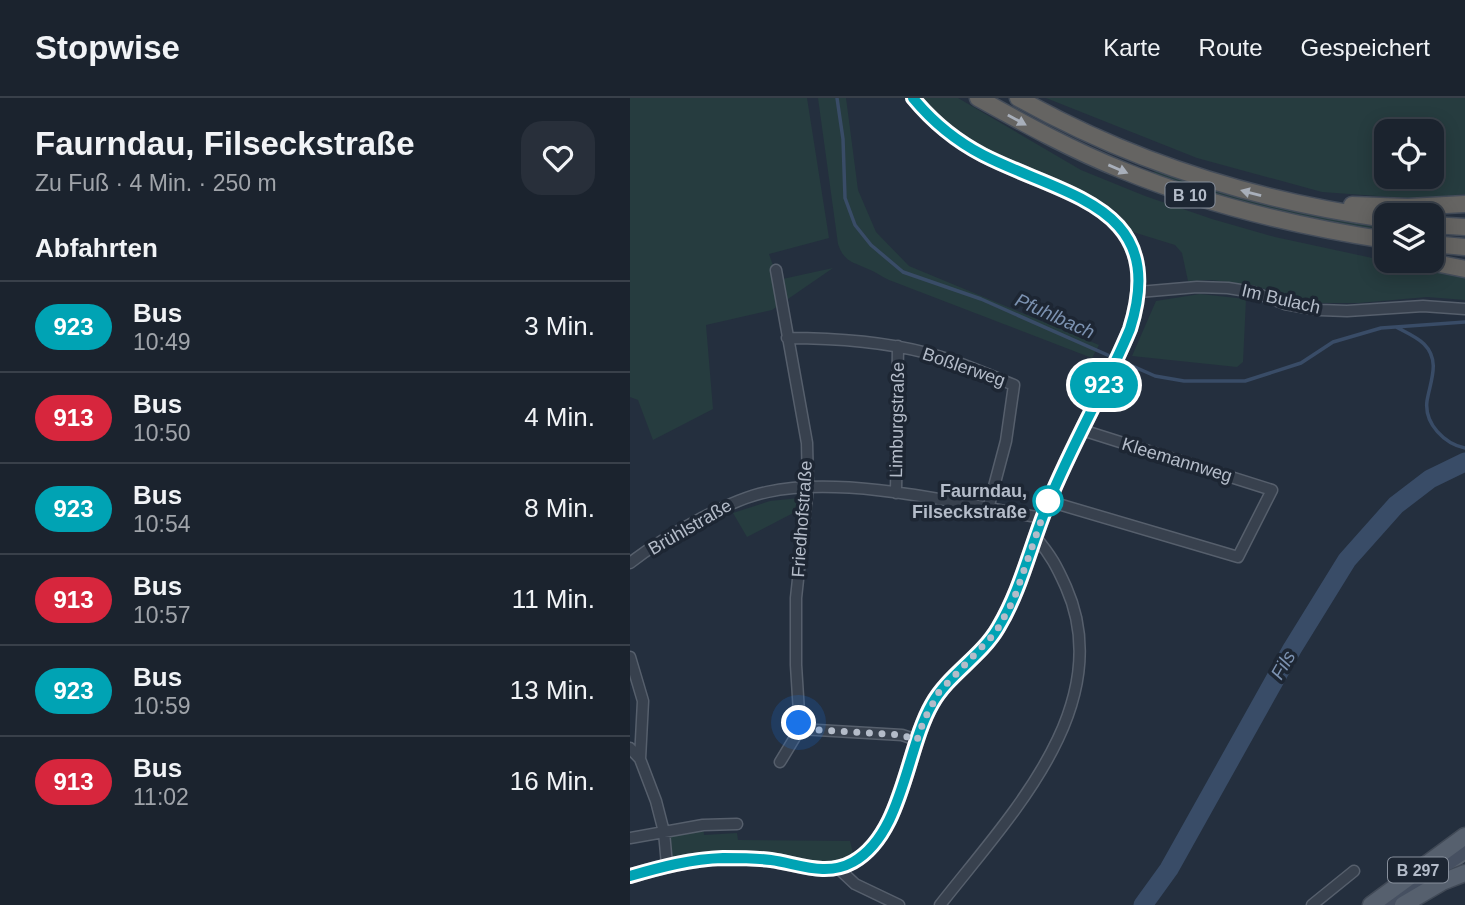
<!DOCTYPE html>
<html lang="de">
<meta charset="utf-8">
<style>
:root{--surface:#1b232e;--page:#282f3a;--text:#f1f3f6;--muted:#a0a4aa;--line:#39404a}
body{margin:0;font-family:Arial,sans-serif;background:var(--page);color:var(--text);height:100vh;display:flex;flex-direction:column;font-size:26px;white-space:nowrap}
*{box-sizing:border-box;margin:0}
p{font-size:23px;color:var(--muted)}
.icon{flex:none;width:38px;height:38px;fill:none;stroke:currentColor;stroke-width:2;stroke-linecap:round;stroke-linejoin:round}
.map{position:relative;flex:1;overflow:hidden}
.side{display:flex;flex-direction:column;background:var(--surface);width:630px}
.side>*{flex:none}
.badge{padding:0 14px;border-radius:23px;font-size:24px;line-height:46px}
.buttons{position:absolute;left:744px;top:21px;display:grid;gap:14px}
.buttons a{display:grid;place-items:center;width:70px;height:70px;border-radius:14px;background:var(--surface);box-shadow:0 4px 18px #0003,0 0 0 2px var(--line);font-size:35px}
.you{position:absolute;width:35px;height:35px;margin:-18px;border:5px solid #fff;border-radius:50%;background:#1a73e8;box-shadow:0 0 0 10px #1a73e833}
.map>.badge{position:absolute;translate:-50% -50%;box-shadow:0 0 0 4px #fff}
h2{padding:0 35px;font-size:26px;line-height:63px}
.round{display:grid;place-items:center;flex:none;width:74px;height:74px;border-radius:21px;background:var(--page)}
.summary{display:flex;align-items:center;justify-content:space-between;height:119px;padding:0 35px}
h1{font-size:33px;font-weight:800;line-height:52px}
ul{padding:0;list-style:none}
li{display:flex;align-items:center;gap:21px;height:91px;padding:0 35px;border-top:2px solid var(--line)}
li div{flex:1}
li b{display:block;font-size:26px}
li em{font-style:normal}
li .badge{min-width:77px;font-weight:700;text-align:center}
header{display:flex;align-items:center;gap:42px;box-sizing:border-box;height:98px;padding:0 35px;background:var(--surface);border-bottom:2px solid var(--line)}
header strong{font-size:33px}
nav{display:flex;gap:38px;margin-inline-start:auto;font-size:24px}
main{display:flex;flex:1;min-height:0}
.map>svg:first-child{display:block}
.green{fill:#263c3f;fill-rule:evenodd}
.lines{fill:none;stroke-linecap:round;stroke-linejoin:round}
.stream{stroke:#394c67;stroke-width:3.5}
.river{stroke:#394c67;stroke-width:19}
.minor-casing{stroke:#565f6c;stroke-width:13}
.tertiary-casing{stroke:#565f6c;stroke-width:16}
.secondary-casing{stroke:#565f6c;stroke-width:18}
.primary-casing{stroke:#414a57;stroke-width:19}
.trunk-casing{stroke:#434c59;stroke-width:19}
.minor{stroke:#38414e;stroke-width:10}
.tertiary{stroke:#38414e;stroke-width:12}
.secondary{stroke:#465061;stroke-width:14}
.primary{stroke:#56606e;stroke-width:16}
.trunk{stroke:#656462;stroke-width:16}
.oneway{fill:#a8afba}
.line-casing{stroke:#fff;stroke-width:16}
.line{stroke:#00a3b4;stroke-width:10}
.walk{stroke:#b4bcc9;stroke-width:7;stroke-dasharray:0 12.6}
.stop-dot{fill:#fff;stroke:#00a3b4;stroke-width:3.5}
.labels{text-anchor:middle;dominant-baseline:central;stroke-width:7;stroke-linejoin:round;paint-order:stroke}
.shield{fill:#1d2633;stroke:#878f9c;stroke-width:2}
.shield-label{font-size:16px;font-weight:bold;fill:#b4bcc9}
.street-label{font-size:18px;fill:#b4bcc9;stroke:#1d2633}
.stop-label{font-size:18px;font-weight:bold;fill:#b4bcc9;stroke:#1d2633;text-anchor:end}
.water-label{font-size:19px;font-style:italic;fill:#7c92b1;stroke:#1d2633}
</style>
<header>
<strong>Stopwise</strong>
<nav><a>Karte</a><a>Route</a><a>Gespeichert</a></nav>
</header>
<main>
<section class="side">
<div class="summary"><div><h1>Faurndau, Filseckstraße</h1><p>Zu Fuß · 4 Min. · 250 m</p></div><a class="round"><svg class="icon" aria-label="heart" viewBox="0 0 24 24"><path d="M12 20l-8-8c-3-5 5-10 8-4 3-6 11-1 8 4z"/></svg></a></div>
<h2>Abfahrten</h2>
<ul>
<li><span class="badge" style="background:#00a3b4;color:#fff">923</span><div><b>Bus</b><p>10:49</p></div><em>3 Min.</em></li>
<li><span class="badge" style="background:#d7263d;color:#fff">913</span><div><b>Bus</b><p>10:50</p></div><em>4 Min.</em></li>
<li><span class="badge" style="background:#00a3b4;color:#fff">923</span><div><b>Bus</b><p>10:54</p></div><em>8 Min.</em></li>
<li><span class="badge" style="background:#d7263d;color:#fff">913</span><div><b>Bus</b><p>10:57</p></div><em>11 Min.</em></li>
<li><span class="badge" style="background:#00a3b4;color:#fff">923</span><div><b>Bus</b><p>10:59</p></div><em>13 Min.</em></li>
<li><span class="badge" style="background:#d7263d;color:#fff">913</span><div><b>Bus</b><p>11:02</p></div><em>16 Min.</em></li>
</ul>
</section>
<div class="map">
<svg width="835" height="807" viewBox="0 0 835 807">
<rect width="100%" height="100%" fill="#242f3e"/>
<path class="green" d="M0,0H177L199,140L139,156L148,182L203,170L142,212L76,227L83,311L23,342L8,302L0,299Z
M188,0H216L228,92L246,134L279,168L469,247L462,260L259,182C252,179 246,174 238,171C223,164 214,164 208,146Z
M292,0H328L451,72L515,98L582,121L645,139L835,180V202L797,199L729,205H689L615,186L580,182L558,183L552,155L545,147L503,134L487,114L470,103L357,52L324,32Z
M416,0H835V96L788,101L692,94L567,60ZM756,33H802V79H756Z
M525,72C602,98 675,118 756,128V135L666,120L522,78Z
M570,196L616,201L613,264L607,269L502,258L526,203Z
M170,400L169,412L117,439L103,415L140,403Z
M73,727L74,737L107,735L108,742L220,743L225,763L208,770L140,762L37,767L34,734Z"/>
<g class="lines">
<path class="stream" d="M207,0L213,41L215,100L225,127L241,147L273,174L351,201L525,278L554,283H615L671,265L703,244L751,230L835,224
M766,229C775,234 787,239 794,246C811,263 800,284 797,303C794,326 815,346 835,350"/>
<path class="river" d="M513,807L539,771L662,551L717,462L766,407L800,381L835,364"/>
<defs>
<path id="minor" d="M146,172L177,345L178,389L166,500V567L170,631L150,664
M509,194L567,189L598,190L623,194L655,206L690,212L717,213L793,208L835,211
M157,240C205,240 251,243 297,255C327,262 356,276 384,287L376,343L358,411
M266,395L268,248
M418,403L608,459L642,392L452,332
M0,465C32,440 98,402 137,394C216,377 332,406 412,420
M0,559L13,603L10,661L26,703L34,734L37,767
M170,631L272,637L287,642
M0,650L10,661
M0,740L73,727L107,726
M208,770L225,786L269,807
M310,807C377,721 489,608 436,489C427,469 421,457 406,440
M682,807L724,773"/>
<path id="tertiary" d="M0,778C31,769 61,761 93,760C109,760 125,760 141,762C169,766 196,779 223,764C273,736 276,651 302,606C318,577 351,559 368,530C392,490 401,446 419,403C443,344 476,289 500,231C539,107 435,99 353,57C326,43 302,23 283,0"/>
<path id="secondary" d="M756,807L835,753"/>
<path id="primary" d="M741,807L835,738
M773,807L812,784L835,775"/>
<path id="trunk" d="M348,0C395,26 442,52 492,72C577,107 666,128 756,142
M388,0C502,64 627,103 756,121
M722,107L778,109L835,106
M802,127L835,129
M802,146L835,149
M795,163L835,171"/>
</defs>
<use href="#minor" class="minor-casing"/>
<use href="#tertiary" class="tertiary-casing"/>
<use href="#secondary" class="secondary-casing"/>
<use href="#primary" class="primary-casing"/>
<use href="#trunk" class="trunk-casing"/>
<use href="#minor" class="minor"/>
<use href="#tertiary" class="tertiary"/>
<use href="#secondary" class="secondary"/>
<use href="#primary" class="primary"/>
<use href="#trunk" class="trunk"/>
</g>
<defs><path id="oneway-solid" d="M-6-.8H1V-3.2L6.5 0L1 3.2V.8H-6Z" transform="scale(1.75)"/></defs>
<g class="oneway">
<use href="#oneway-solid" transform="translate(387 22) rotate(29)"/>
<use href="#oneway-solid" transform="translate(488 71) rotate(23)"/>
<use href="#oneway-solid" transform="translate(621 95) rotate(-165)"/>
</g>
<g class="lines">
<defs>
<path id="line" d="M0,778C31,769 61,761 93,760C109,760 125,760 141,762C169,766 196,779 223,764C273,736 276,651 302,606C318,577 351,559 368,530C392,490 401,445 419,403C443,344 476,289 500,231C539,107 435,99 353,57C326,43 302,23 283,0"/>
</defs>
<use href="#line" class="line-casing"/>
<use href="#line" class="line"/>
<path class="walk" d="M169,625L170,631L272,637L287,642L294,622L309,594L366,534L384,501L418,403"/>
</g>
<circle class="stop-dot" cx="418" cy="403" r="14"/>
<g class="labels">
<g class="shield">
<rect x="535.5" y="84.5" width="49" height="25" rx="5"/>
<rect x="758" y="759.5" width="60" height="25" rx="5"/>
</g>
<g class="shield-label">
<text x="560" y="97">B 10</text>
<text x="788" y="772">B 297</text>
</g>
<g class="street-label">
<text transform="translate(651 201) rotate(13)">Im Bulach</text>
<text transform="translate(334 269) rotate(19)">Boßlerweg</text>
<text transform="translate(267 322) rotate(-89)">Limburgstraße</text>
<text transform="translate(547 362) rotate(17)">Kleemannweg</text>
<text transform="translate(172 421) rotate(-86)">Friedhofstraße</text>
<text transform="translate(60 429) rotate(-30)">Brühlstraße</text>
</g>
<g class="stop-label">
<text x="397" y="393">Faurndau,<tspan x="397" dy="21">Filseckstraße</tspan></text>
</g>
<g class="water-label">
<text transform="translate(425 218) rotate(24)">Pfuhlbach</text>
<text transform="translate(653 567) rotate(-60)">Fils</text>
</g>
</g>
</svg>
<div class="buttons">
<a><svg class="icon" aria-label="locate" viewBox="0 0 24 24"><circle cx="12" cy="12" r="6"/><path d="M12 2v4M12 18v4M2 12h4M18 12h4"/></svg></a>
<a><svg class="icon" aria-label="layers" viewBox="0 0 24 24"><path d="M12 4l9 5-9 5-9-5zM3 14l9 5 9-5"/></svg></a>
</div>
<div class="you" style="left:169px;top:625px"></div>
<b class="badge" style="left:474px;top:287px;background:#00a3b4;color:#fff">923</b>
</div>
</main>
